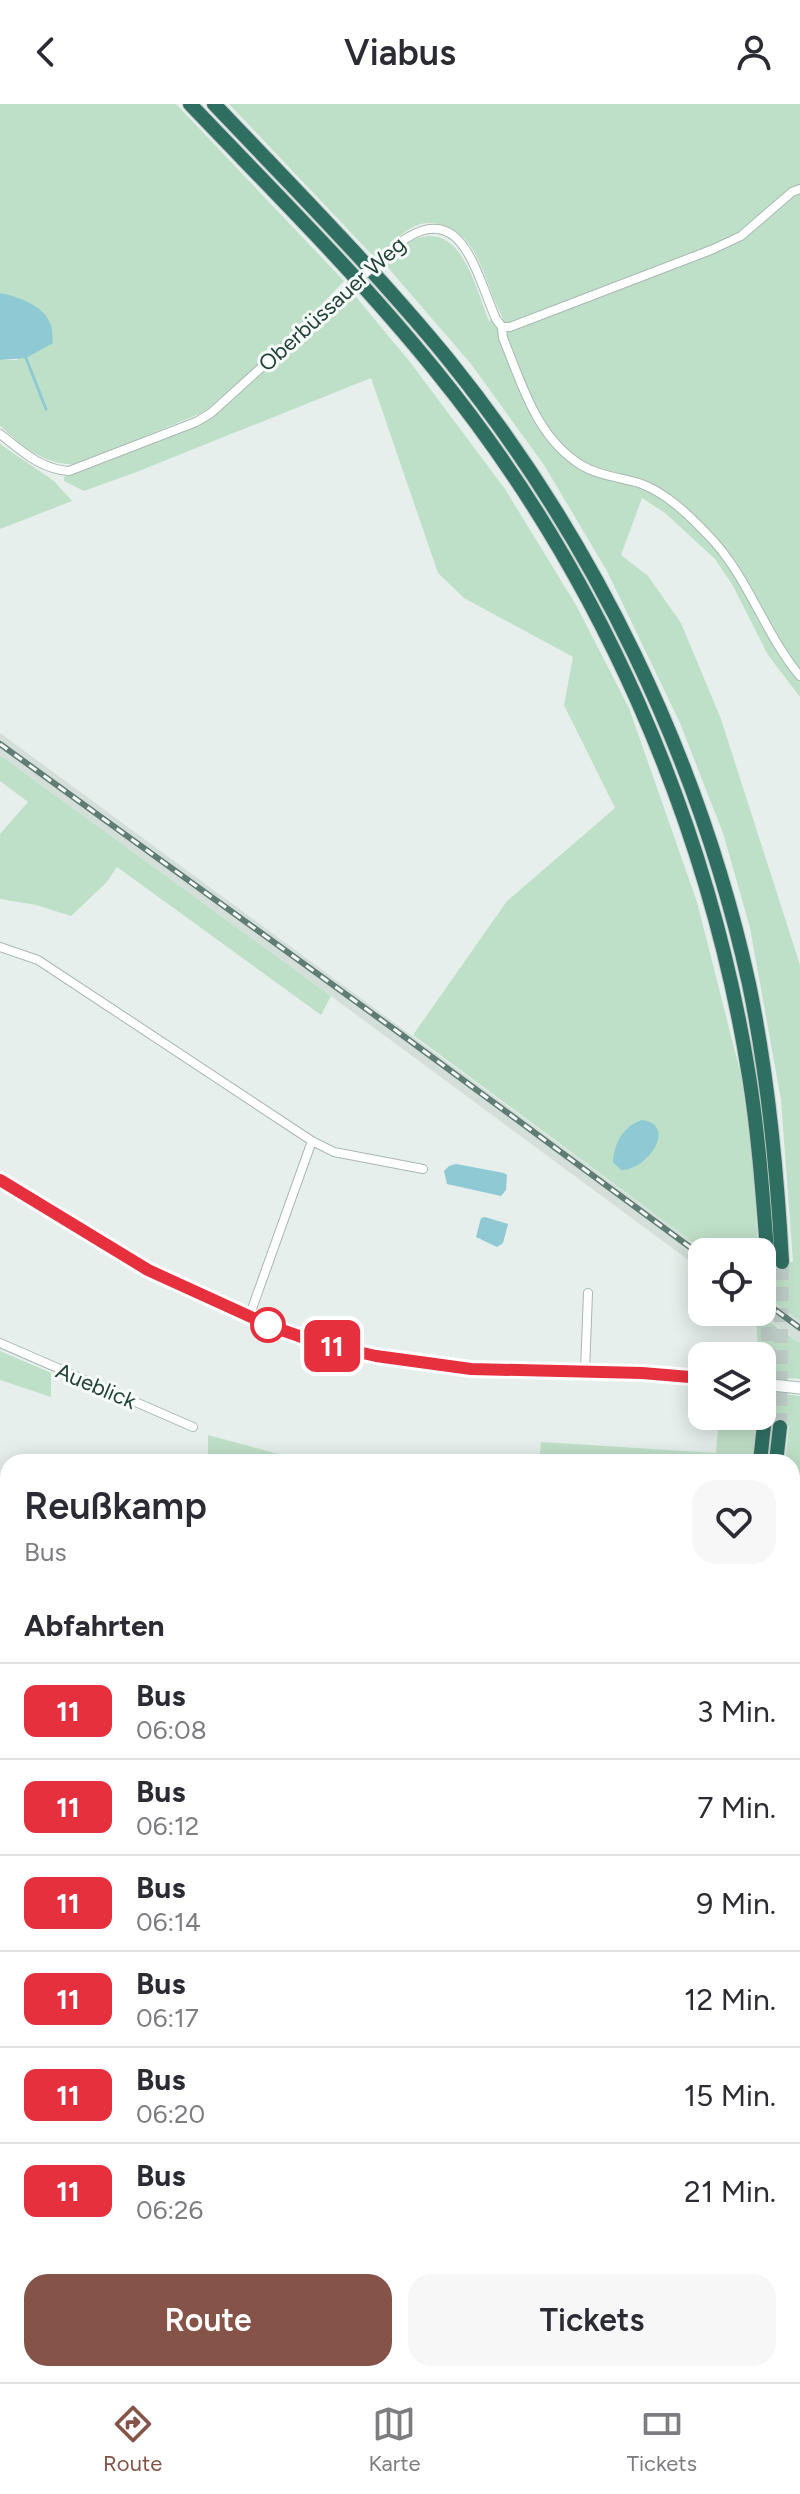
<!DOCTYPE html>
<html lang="de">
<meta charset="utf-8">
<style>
:root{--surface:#fff;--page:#f7f7f7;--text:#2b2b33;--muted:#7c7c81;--line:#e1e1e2;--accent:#855347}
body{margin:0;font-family:Figtree,sans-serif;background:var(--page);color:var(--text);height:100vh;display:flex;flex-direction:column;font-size:30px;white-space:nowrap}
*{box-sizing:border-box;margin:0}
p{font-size:26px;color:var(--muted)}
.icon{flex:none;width:44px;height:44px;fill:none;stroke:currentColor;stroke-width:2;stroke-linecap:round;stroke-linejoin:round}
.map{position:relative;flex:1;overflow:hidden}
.sheet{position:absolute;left:0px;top:1350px;width:800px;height:928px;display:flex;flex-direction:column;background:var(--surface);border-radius:24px 24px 0 0;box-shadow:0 4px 20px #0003}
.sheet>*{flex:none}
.badge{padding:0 16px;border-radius:12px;font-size:28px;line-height:52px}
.tools{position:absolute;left:688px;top:1134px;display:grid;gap:16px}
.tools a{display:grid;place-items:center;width:88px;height:88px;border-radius:16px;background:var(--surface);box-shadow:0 4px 20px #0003;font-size:40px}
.map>.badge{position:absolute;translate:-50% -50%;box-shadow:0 0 0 4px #fff}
h2{padding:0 24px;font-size:30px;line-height:72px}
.round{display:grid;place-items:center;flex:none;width:84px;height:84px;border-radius:24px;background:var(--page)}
.head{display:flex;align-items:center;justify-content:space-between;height:136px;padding:0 24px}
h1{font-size:38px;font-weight:600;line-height:60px}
.action{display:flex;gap:16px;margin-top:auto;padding:16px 24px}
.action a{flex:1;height:92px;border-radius:24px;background:var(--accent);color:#fff;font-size:32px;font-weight:600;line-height:92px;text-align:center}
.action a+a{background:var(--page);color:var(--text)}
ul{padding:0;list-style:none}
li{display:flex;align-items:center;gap:24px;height:96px;padding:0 24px;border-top:2px solid var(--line)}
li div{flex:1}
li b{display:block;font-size:30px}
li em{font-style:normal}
li .badge{min-width:88px;font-weight:700;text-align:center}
header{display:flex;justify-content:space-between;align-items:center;height:104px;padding:0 24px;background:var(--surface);font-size:36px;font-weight:600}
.menu{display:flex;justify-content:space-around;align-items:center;height:112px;border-top:2px solid var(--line);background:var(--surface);font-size:22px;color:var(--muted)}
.menu a{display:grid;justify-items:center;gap:4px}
.menu .selected{color:var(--accent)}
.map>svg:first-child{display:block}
.built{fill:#d4dfda}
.green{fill:#bfe0c8}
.water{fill:#8ec9d4}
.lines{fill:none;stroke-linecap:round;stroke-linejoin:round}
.stream{stroke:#8ec9d4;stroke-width:3}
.motorway-tunnel{stroke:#bfccc8;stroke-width:14;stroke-dasharray:14 7;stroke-linecap:butt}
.minor-casing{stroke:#a8b8b2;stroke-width:10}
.secondary-casing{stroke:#a4bbb3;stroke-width:13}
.motorway-casing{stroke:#c2cac8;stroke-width:16}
.minor{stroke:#fff;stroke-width:8}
.secondary{stroke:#fff;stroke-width:11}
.motorway{stroke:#2f6f62;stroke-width:14}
.rail-casing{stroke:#5f7d75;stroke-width:6}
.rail{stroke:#f7fbf9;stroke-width:3;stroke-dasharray:9;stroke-linecap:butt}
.minor-bridge-casing{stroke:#a8b8b2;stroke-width:10;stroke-linecap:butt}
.minor-bridge{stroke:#fff;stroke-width:8}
.line-casing{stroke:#fff;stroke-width:18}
.line{stroke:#e7303d;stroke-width:12}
.stop-dot{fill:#fff;stroke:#e7303d;stroke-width:4}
.labels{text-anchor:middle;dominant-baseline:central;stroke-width:6;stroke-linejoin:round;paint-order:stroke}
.street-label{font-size:22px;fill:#24423a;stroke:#f7fbf9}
</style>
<header><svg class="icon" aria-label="back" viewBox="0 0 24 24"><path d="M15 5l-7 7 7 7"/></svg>Viabus<svg class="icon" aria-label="person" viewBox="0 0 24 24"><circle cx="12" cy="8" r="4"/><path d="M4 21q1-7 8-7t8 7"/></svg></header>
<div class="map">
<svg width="800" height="2278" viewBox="0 0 800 2278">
<rect width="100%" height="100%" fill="#e6efeb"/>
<path class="built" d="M0,629L706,1148H702V1166L331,892L0,651Z
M762,1189L800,1217V1239L759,1208H762Z"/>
<path class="green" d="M0,0H176L344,177L294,229L204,308L77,360C44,362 23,342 0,322V256H17L21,195L0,189Z
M229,0H800V593L768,551L733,482L715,455L665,409L642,394L621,451L648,472L681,519L721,615L800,861V1217L762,1189V1159L793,1158L781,996L750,824L723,729L680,619L607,467L544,361L471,260L384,159C393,151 402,141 414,136C461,114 476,186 489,217L503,214C485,184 480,128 439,120C431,118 422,119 415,122C400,129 388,143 375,154Z
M351,187L410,258L505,385L576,501L629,604L697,798L741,971L754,1065L758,1148H706L413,931L507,797L615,704L564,601L573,553L464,494L438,469L371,274L134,369L84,387L64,377V373L213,311Z
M0,340L54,377L72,397L0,425Z
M0,651L331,892L321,911L117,763L106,779L71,812L36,801L0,795V730L28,698L0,677Z
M756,1208L800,1239V1275L762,1272V1252H758Z
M0,1247L51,1269V1293L0,1276Z
M762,1288L800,1292V2065L792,2075V1358H785L789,1322L756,1319L753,1358H539L541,1338L716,1349L719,1312H762Z
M208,1331L308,1358H208Z
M0,1450L8,1454V1545L0,1546Z
M0,1927H8V2025L0,2019Z
M0,2057L8,2064V2141L0,2242Z
M792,2149H800V2208L792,2205Z
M792,2237L800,2240V2278H478L482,2270H792Z
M341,2270H431L428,2278H340Z"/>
<path class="water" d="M0,189C17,192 43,201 50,219C53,224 52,233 53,239L26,254L0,256Z
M642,1016C678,1021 648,1066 621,1066L613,1058C614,1040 623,1022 642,1016Z
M456,1060L504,1069L507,1071L506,1086L501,1092L447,1080L444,1067L449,1062Z
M485,1113L508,1120L503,1139L497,1143L476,1133L481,1114Z"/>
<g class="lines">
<path class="stream" d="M26,254L46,305
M0,1452L8,1456
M792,1572L800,1576"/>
<path class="motorway-tunnel" d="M764,1321L768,1245V1159
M780,1323L782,1158"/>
<defs>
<path id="minor" d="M392,145C460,88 474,164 496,215L502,223L503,234C522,280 536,333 581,361C599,372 620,373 639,379C665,388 688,410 707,430C748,471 763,528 800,572
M502,223H510L711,146L741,132L792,88L800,85
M0,330C22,347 40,365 69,367L196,318L211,309L337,195
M0,843L38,856L312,1037L249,1213
M312,1037L334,1048L423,1065
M0,1239L193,1323
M585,1267L588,1189
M792,1790L800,1774
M792,1985L800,2008"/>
<path id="secondary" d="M0,1076L148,1166L273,1223L319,1239L376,1252L471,1265L642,1269L702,1274
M762,1280L800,1284"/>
<path id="motorway" d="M190,0C273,87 359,172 435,266C599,467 708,716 749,972C759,1034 763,1096 768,1159
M214,0C294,84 375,166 448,255C594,436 699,653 749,880C768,972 777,1064 782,1158
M760,1358L764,1321
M776,1358L780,1323
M443,2278L446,2270
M466,2278L469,2270"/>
</defs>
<use href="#minor" class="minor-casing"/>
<use href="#secondary" class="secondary-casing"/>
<use href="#motorway" class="motorway-casing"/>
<use href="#minor" class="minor"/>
<use href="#secondary" class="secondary"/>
<use href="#motorway" class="motorway"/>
<defs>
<path id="rail" d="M0,640L398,928L702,1152
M762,1196L800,1224"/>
</defs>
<use href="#rail" class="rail-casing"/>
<use href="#rail" class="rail"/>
<defs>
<path id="minor-bridge" d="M337,195L392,145"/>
</defs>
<use href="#minor-bridge" class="minor-bridge-casing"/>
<use href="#minor-bridge" class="minor-bridge"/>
</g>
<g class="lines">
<defs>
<path id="line" d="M0,1076L148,1166L273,1223L319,1239L376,1252L471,1265L642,1269L702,1274"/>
</defs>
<use href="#line" class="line-casing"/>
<use href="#line" class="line"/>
</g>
<circle class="stop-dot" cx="268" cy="1221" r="16"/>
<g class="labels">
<g class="street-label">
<text transform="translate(332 200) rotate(-42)">Oberbüssauer Weg</text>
<text transform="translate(96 1282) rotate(23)">Aueblick</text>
</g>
</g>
</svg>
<div class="tools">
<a><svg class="icon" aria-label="locate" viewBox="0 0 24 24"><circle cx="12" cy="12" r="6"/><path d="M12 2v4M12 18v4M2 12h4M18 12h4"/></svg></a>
<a><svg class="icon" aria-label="layers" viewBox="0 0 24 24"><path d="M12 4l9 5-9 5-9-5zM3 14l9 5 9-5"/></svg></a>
</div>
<b class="badge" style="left:332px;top:1242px;background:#e7303d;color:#fff">11</b>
<section class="sheet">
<div class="head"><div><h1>Reußkamp</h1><p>Bus</p></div><a class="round"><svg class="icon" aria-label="heart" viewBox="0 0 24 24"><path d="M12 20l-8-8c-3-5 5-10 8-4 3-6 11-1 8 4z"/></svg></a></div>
<h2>Abfahrten</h2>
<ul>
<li><span class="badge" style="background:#e7303d;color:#fff">11</span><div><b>Bus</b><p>06:08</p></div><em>3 Min.</em></li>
<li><span class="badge" style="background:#e7303d;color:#fff">11</span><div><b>Bus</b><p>06:12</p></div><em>7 Min.</em></li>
<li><span class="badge" style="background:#e7303d;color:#fff">11</span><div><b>Bus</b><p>06:14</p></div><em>9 Min.</em></li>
<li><span class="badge" style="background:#e7303d;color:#fff">11</span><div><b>Bus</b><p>06:17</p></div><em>12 Min.</em></li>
<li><span class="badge" style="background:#e7303d;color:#fff">11</span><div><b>Bus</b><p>06:20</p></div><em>15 Min.</em></li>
<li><span class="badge" style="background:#e7303d;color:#fff">11</span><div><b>Bus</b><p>06:26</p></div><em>21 Min.</em></li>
</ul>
<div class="action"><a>Route</a><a>Tickets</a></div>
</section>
</div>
<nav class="menu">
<a class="selected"><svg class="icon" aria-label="directions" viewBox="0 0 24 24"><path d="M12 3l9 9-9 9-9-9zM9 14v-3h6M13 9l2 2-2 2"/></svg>Route</a>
<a><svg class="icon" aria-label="map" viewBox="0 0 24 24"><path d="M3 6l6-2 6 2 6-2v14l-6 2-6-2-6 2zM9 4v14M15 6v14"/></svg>Karte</a>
<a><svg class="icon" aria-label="tickets" viewBox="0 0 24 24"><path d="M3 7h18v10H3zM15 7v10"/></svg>Tickets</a>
</nav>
